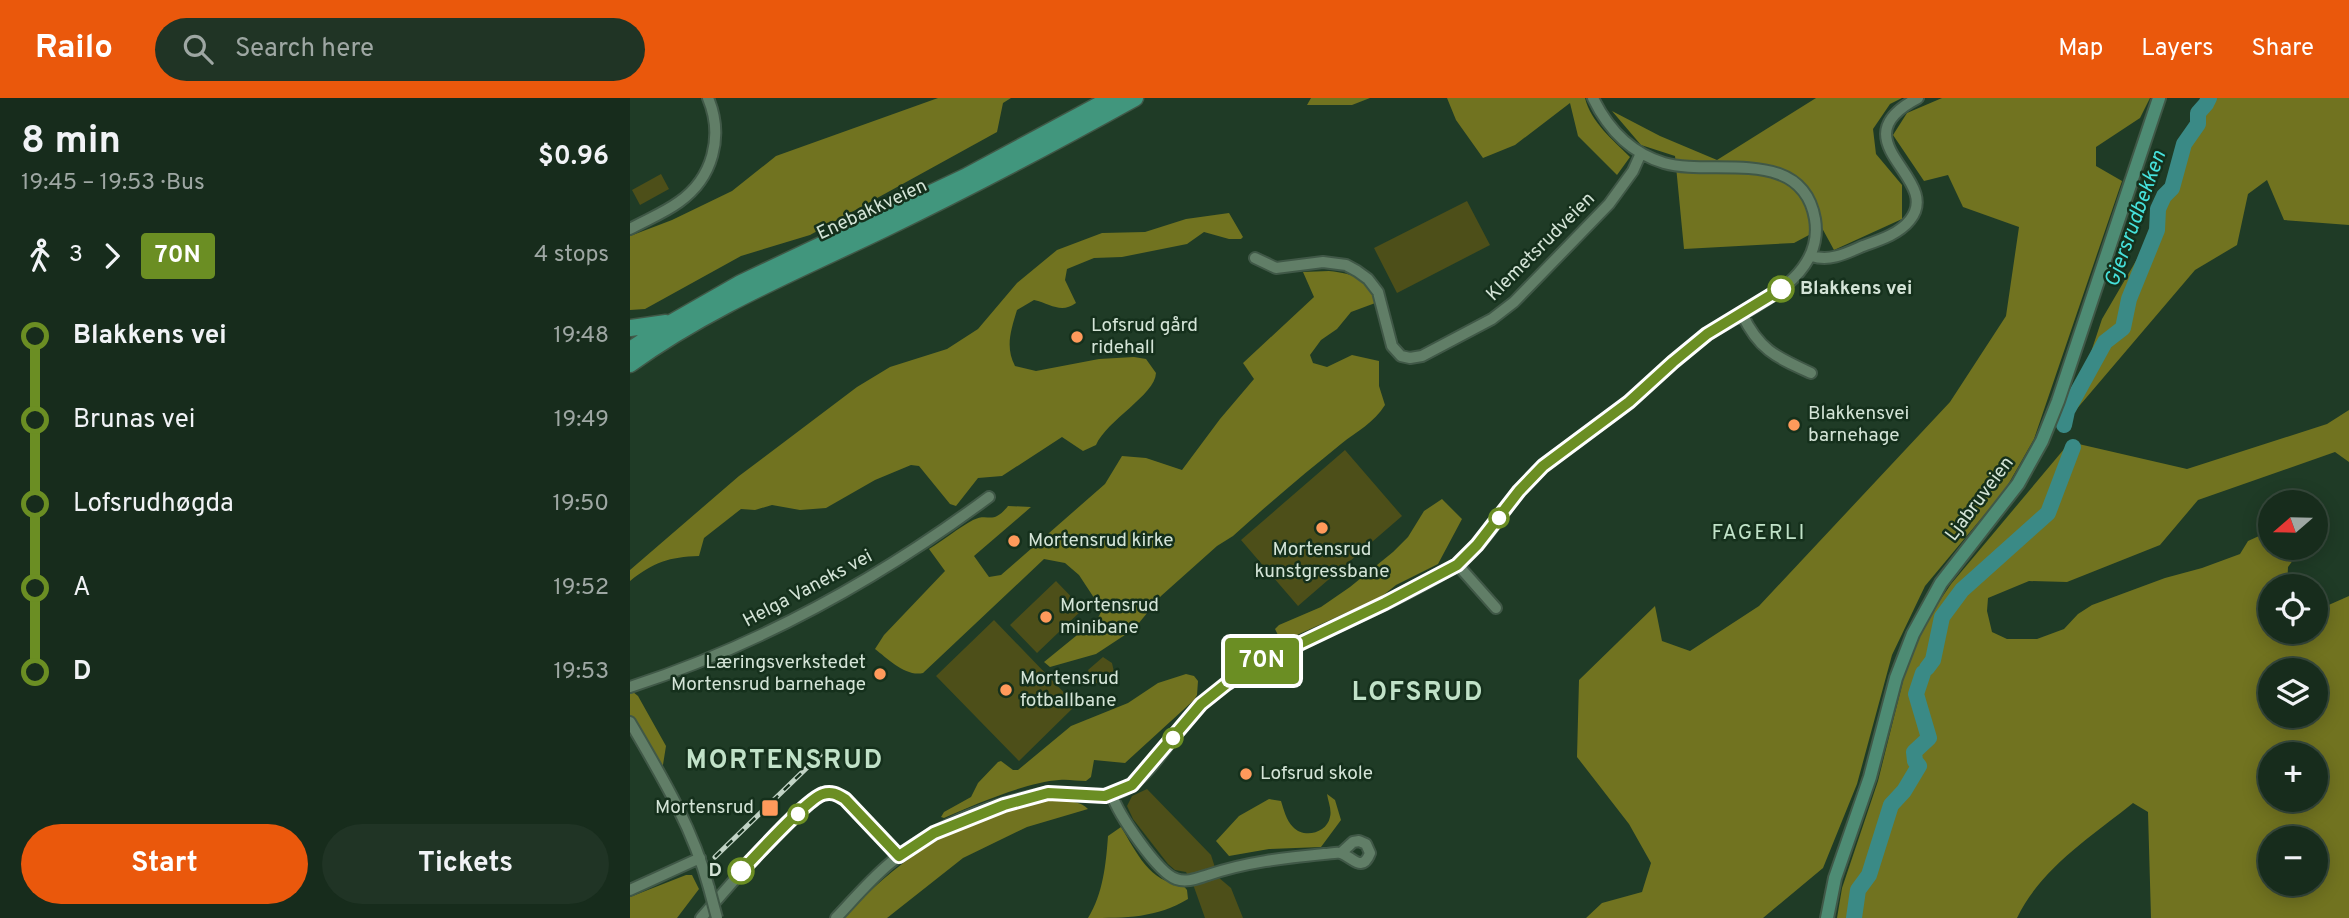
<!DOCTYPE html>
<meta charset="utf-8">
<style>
:root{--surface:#172c1c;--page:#203425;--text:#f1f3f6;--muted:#9ea7a3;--line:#36483b;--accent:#ea580c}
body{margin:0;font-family:Overpass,sans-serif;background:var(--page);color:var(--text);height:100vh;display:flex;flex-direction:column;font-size:26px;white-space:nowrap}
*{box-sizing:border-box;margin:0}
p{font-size:23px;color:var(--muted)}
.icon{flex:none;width:38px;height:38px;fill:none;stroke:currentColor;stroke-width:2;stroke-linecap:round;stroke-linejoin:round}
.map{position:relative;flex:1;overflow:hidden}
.drawer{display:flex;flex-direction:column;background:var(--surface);width:630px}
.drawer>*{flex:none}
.badge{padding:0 14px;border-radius:5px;font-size:24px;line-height:46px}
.needle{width:46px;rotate:250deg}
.buttons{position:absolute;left:1628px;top:392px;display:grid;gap:14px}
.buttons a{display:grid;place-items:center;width:70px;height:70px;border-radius:50%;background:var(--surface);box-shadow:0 4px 18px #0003,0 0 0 2px var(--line);font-size:35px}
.map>.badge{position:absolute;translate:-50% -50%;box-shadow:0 0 0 4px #fff}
.legs{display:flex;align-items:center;gap:10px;height:77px;padding:0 21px;font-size:23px}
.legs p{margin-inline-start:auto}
.summary{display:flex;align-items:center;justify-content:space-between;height:119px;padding:0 21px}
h1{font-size:38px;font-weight:700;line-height:52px}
.cta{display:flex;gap:14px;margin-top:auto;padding:14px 21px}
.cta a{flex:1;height:80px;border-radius:42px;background:var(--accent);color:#fff;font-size:28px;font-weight:700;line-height:80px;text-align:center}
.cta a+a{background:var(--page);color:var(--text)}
ul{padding:0 21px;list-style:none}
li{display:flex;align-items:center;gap:24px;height:84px;font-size:26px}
li i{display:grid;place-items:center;width:10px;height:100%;margin:0 9px;background:currentColor}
li i::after{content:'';width:18px;height:18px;margin:-9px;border:5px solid;border-radius:50%;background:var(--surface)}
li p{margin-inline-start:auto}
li:first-child i{background:linear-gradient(#0000 50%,currentColor 0)}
li:last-child i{background:linear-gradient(currentColor 50%,#0000 0)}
header{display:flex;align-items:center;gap:42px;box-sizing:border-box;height:98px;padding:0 35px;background:var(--accent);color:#fff}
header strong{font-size:33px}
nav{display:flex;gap:38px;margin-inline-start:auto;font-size:24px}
.search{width:490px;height:63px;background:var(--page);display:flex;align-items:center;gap:18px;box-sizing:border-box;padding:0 24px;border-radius:38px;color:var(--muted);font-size:26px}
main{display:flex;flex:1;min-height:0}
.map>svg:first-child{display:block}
.green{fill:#4d4f19}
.forest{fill:#717320;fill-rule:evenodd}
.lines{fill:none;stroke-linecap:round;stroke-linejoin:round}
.river{stroke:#3a8a86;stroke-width:16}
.minor-casing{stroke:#405847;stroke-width:14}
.major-casing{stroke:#405847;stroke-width:16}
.highway-casing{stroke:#405847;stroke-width:19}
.minor{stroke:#617e67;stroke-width:10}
.major{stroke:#4e8c74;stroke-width:12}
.highway{stroke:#41967d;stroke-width:16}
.rail-casing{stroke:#c1d3c5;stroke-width:5}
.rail{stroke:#15301c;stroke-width:2.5;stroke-dasharray:8;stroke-linecap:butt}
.minor-bridge-casing{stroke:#405847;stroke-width:14;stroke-linecap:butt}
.minor-bridge{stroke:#617e67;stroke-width:10}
.line-1-casing{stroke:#fff;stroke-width:16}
.line-1{stroke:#6b8e23;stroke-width:10}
.stop-1-dot{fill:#fff;stroke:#6b8e23;stroke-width:3.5}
.poi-dot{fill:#ff9a5b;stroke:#15301c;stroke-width:2.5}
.labels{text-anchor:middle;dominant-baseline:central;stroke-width:5;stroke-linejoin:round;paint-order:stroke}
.street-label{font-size:19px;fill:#d4e4d7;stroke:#15301c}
.stop-label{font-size:19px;font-weight:bold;fill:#d4e4d7;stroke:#15301c;text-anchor:start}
.poi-label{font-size:19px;fill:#d4e4d7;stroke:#15301c;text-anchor:start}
.water-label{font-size:21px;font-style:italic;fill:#46e2dc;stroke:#15301c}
.neighbourhood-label{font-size:21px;letter-spacing:2px;fill:#c1e2c8;stroke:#15301c}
.district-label{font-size:26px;font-weight:bold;letter-spacing:2px;fill:#c1e2c8;stroke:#15301c}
</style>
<header>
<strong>Railo</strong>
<div class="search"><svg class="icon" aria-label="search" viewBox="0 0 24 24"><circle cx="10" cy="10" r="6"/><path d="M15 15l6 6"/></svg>Search here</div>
<nav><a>Map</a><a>Layers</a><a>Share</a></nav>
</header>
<main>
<section class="drawer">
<div class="summary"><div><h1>8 min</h1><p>19:45 – 19:53 · Bus</p></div><b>$0.96</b></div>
<div class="legs"><svg class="icon" aria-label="walk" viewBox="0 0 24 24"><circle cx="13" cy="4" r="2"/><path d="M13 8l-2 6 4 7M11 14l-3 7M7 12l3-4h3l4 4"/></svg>3<svg class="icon" aria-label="forward" viewBox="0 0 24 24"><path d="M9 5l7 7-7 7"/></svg><b class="badge" style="background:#6b8e23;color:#fff">70N</b><p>4 stops</p></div>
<ul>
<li><i style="color:#6b8e23"></i><b>Blakkens vei</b><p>19:48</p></li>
<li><i style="color:#6b8e23"></i><span>Brunas vei</span><p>19:49</p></li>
<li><i style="color:#6b8e23"></i><span>Lofsrudhøgda</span><p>19:50</p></li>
<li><i style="color:#6b8e23"></i><span>A</span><p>19:52</p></li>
<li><i style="color:#6b8e23"></i><b>D</b><p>19:53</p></li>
</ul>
<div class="cta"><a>Start</a><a>Tickets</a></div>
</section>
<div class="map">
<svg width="1719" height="820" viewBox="0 0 1719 820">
<rect width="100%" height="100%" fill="#1f3b26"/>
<path class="green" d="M31,76L39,91L10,107L2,92Z
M837,103L860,147L767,195L744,150Z
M715,352L772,418L668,508L611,442Z
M426,483L453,511L407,555L380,527Z
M364,522L446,607L389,663L306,578Z
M473,559L482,565L484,574L470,586L462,584L458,572Z
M517,691L581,757L588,779L601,790L613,820H575L564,789L556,774L545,772L538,766L503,721L497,708L502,698Z"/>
<path class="forest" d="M308,0H381L373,5L367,34L180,137L111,158L15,211L0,212V138L42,122L102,93L146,58Z
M681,0H740L722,7H677Z
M817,0H955C961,24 983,42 1000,59L987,77L948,38L940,5L885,47L853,60L826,22Z
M1186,0H1272L1260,6L1243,31L1246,56L1272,87V121L1204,152L1192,130L1164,145L1054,151L1045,58L1011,47L982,13L1030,38L1087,62Z
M1312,0H1520L1510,20L1466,49V68L1492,83L1404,341L1375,392L1295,488L1262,557L1227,686L1193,770L1133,820H956L972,805L1012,794L1021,765L999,726L947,659L949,582L1025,508L1032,543L1060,553L1129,508L1320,304L1376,218L1389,129L1333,109L1318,77L1294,83L1263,37L1277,15Z
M1571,0H1719V127L1654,122L1637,82L1618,96L1607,147L1565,172L1439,320L1472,221L1520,139Z
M599,115L613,139L611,141H599L574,134L557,146L492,159L464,160L437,171L435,182L446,205C431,216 421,206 404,202L387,212C381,232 375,249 385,268L406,273L469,261L504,259L516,261L526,275C525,297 477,322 466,347L453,353L432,339L372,378L348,380L326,408L320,406L289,368L281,367L245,382L196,410L170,412L142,407L125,412L111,411L74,440L69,458C39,459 24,464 0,483V472L109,378L227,289L260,269L317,251L348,231L387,185L427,152L472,135L515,134L556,121Z
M699,173C726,176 735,180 748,204L721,214L707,231L691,242L680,257L683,265L697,269L722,257L749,263V288L755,307C744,325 727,333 711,346C674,376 638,406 603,438L587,448L531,498L504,531L466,556L420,569L414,564L468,520L472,512L449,477L435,465L414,461L293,575C276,579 258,561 245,551L254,537L315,473L299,451C314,442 328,430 343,422C359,414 362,428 378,408L401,409L344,458L359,479L371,477L475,386L492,358L516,360L552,372L590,321L624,281L613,265L684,199L673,174Z
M1719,312V364L1705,354L1568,402L1530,447L1437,484L1399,483L1358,500L1357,513L1362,534L1377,541H1407L1434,531L1448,516L1462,507L1535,480L1572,470L1610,456L1618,443L1640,433V450H1672L1658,469L1657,488H1640V534H1685V513L1719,498V820H1521L1518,714L1503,705C1461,739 1411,770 1387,820H1207L1212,790L1248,683L1275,575L1292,529L1321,486L1440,344L1557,371L1697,326ZM1640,572H1685V618H1640ZM1640,656H1685V702H1640ZM1640,740H1685V786H1640Z
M812,401L832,421L808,466L766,487L751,499L656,542L651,543L645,531L649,527L691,509L720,489L763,454L778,439L794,413Z
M556,576L564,578L568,583L567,597L564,602L495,665L464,662L461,679L456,683C447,683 438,681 429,682C397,684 343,707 314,720L311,719L314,714L341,699L348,685L368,664L371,663L383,672H388L441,628L498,605L528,585Z
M3,594L8,598L36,648L32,673L0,617V595Z
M697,696L705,702L711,722L691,749L639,751L599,758L586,743L609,718L639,701L651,703C654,712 656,722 663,729C674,741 697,735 700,719C702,712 698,703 697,696Z
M417,703C431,703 448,701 458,711L397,729L333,760L257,820H213C272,758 332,717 417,703Z
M491,729C506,753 520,786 552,786L557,792L558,801C527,820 496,820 458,820C473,796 476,766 478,738Z
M56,777H62L69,791L47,820H0V799Z"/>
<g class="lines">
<path class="river" d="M1434,327L1437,313L1475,244L1493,230L1499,201L1527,132L1528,111L1534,98L1542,90L1554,46L1568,26V15L1576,6L1579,0
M1297,570L1303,562L1312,519L1332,492L1418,415L1443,349
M1224,820L1228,792L1239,777L1261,707L1274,693L1289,668L1285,663L1284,654L1299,640L1286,596L1293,575"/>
<defs>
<path id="minor" d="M0,131C16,122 34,115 49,104C83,80 94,38 78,0
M1182,158C1200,164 1217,155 1233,148C1250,142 1269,136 1280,122C1314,80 1205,43 1288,0
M625,160L646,170L693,164L716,167L727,173L738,181L748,194L762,248L771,258L780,260L792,258L862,221L884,204L979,106L1003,73L1011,55
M1112,216C1129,252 1146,259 1181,275
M827,466L866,510
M0,589C130,547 250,480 359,399
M0,624C31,677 63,730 79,790
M482,697C488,716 528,775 546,781C557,785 568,780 578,777C616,764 654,760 694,756C699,756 706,754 710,755C722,758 732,776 740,755L736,746L729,743L723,744L711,755
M0,792L70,760
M71,820L120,764L173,711L193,696L201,695L214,701L269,758
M206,820C223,802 240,782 259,766C300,730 358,706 411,696C440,691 468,706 494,692C522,676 540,642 560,618C570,606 582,596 594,587C623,566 656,552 689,537C732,517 778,497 819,472C856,450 876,405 905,375C927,353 955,339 979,320C1009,297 1036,269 1066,245C1107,213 1196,187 1185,121C1172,47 1083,79 1034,65C1001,55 978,31 963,0"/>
<path id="major" d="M1197,820L1205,780L1240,679L1266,580L1283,536L1311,485L1388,386L1412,343L1428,303L1529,0"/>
<path id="highway" d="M0,230L36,225
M0,252L41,225L111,185L335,79L482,0
M0,266C79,209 167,173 254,131C339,90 422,46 505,0"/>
</defs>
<use href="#minor" class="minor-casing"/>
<use href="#major" class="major-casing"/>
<use href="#highway" class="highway-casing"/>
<use href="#minor" class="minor"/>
<use href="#major" class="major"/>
<use href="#highway" class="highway"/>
<defs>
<path id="rail" d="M85,759L190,657"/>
</defs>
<use href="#rail" class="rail-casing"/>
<use href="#rail" class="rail"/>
<defs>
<path id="minor-bridge" d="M79,790L87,820"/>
</defs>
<use href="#minor-bridge" class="minor-bridge-casing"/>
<use href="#minor-bridge" class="minor-bridge"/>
</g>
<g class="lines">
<defs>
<path id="line-1" d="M111,773C125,759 178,700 193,696C202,693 208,697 215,701L269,758L304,735L374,707L418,695L475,698L502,687L571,606L596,586L627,566L755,505L827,467L847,447L889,393L913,368L999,304L1043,264L1077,236L1151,191"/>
</defs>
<use href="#line-1" class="line-1-casing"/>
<use href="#line-1" class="line-1"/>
</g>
<g class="stop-1-dot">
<circle cx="1151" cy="191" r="12"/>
<circle cx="869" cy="420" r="9"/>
<circle cx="543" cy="640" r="9"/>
<circle cx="168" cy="716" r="9"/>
<circle cx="111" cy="773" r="12"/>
</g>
<g class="poi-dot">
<circle cx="447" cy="239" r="7"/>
<circle cx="1164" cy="327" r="7"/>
<circle cx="692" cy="430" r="7"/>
<circle cx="384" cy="443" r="7"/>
<circle cx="416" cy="519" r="7"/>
<circle cx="250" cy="576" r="7"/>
<circle cx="376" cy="592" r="7"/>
<circle cx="616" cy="676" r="7"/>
<rect x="131" y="701" width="18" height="18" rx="3.5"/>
</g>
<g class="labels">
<g class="street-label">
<text transform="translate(242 112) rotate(-25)">Enebakkveien</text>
<text transform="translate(911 149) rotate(-45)">Klemetsrudveien</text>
<text transform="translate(1350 401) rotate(-53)">Ljabruveien</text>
<text transform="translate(178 491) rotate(-28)">Helga Vaneks vei</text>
</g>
<g class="stop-label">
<text x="1170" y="191">Blakkens vei</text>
<text x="92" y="773" text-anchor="end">D</text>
</g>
<g class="poi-label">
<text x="461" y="228">Lofsrud gård<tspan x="461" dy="22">ridehall</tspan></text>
<text x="1178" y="316">Blakkensvei<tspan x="1178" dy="22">barnehage</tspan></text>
<text x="398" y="443">Mortensrud kirke</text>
<text x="692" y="452" text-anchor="middle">Mortensrud<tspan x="692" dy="22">kunstgressbane</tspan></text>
<text x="430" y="508">Mortensrud<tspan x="430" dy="22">minibane</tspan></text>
<text x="236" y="565" text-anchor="end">Læringsverkstedet<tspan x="236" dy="22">Mortensrud barnehage</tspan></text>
<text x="390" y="581">Mortensrud<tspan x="390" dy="22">fotballbane</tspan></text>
<text x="630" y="676">Lofsrud skole</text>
<text x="124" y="710" text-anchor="end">Mortensrud</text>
</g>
<g class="water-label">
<text transform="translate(1506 121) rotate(-70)">Gjersrudbekken</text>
</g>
<g class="neighbourhood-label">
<text x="1129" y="435">FAGERLI</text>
</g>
<g class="district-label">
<text x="788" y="595">LOFSRUD</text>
<text x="155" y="663">MORTENSRUD</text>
</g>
</g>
</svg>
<div class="buttons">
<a><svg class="needle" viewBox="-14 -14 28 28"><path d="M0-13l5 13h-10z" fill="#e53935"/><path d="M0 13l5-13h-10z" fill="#9ea7a3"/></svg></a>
<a><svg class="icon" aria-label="locate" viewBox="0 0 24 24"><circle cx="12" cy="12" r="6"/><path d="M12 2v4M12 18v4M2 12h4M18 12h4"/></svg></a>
<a><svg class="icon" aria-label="layers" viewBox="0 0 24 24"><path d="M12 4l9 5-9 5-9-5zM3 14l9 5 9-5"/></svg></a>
<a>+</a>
<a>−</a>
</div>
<b class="badge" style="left:632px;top:563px;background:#6b8e23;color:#fff">70N</b>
</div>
</main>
